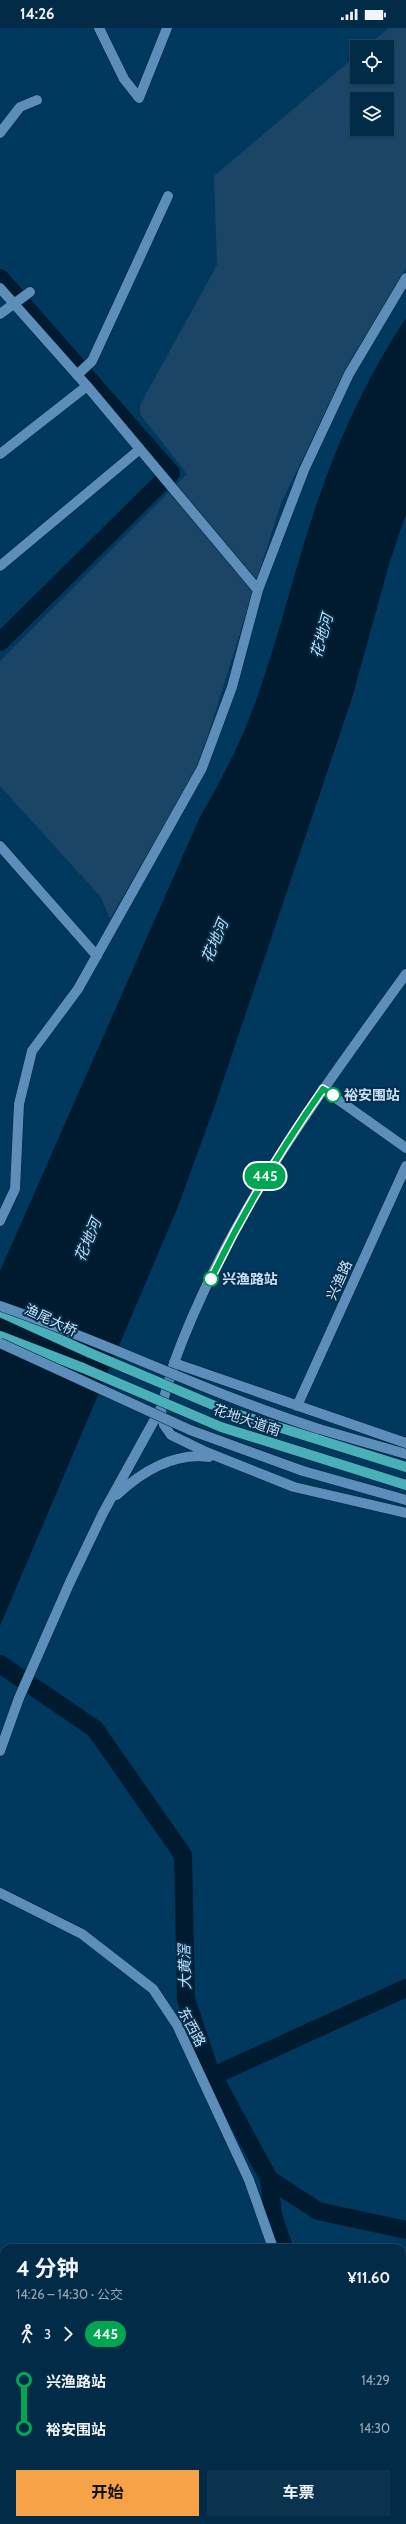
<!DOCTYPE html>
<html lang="zh">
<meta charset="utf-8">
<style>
:root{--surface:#012b46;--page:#0b334d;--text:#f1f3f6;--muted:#96a7b3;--line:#23475f;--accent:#f5a346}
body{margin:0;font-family:Cabin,"Noto Sans SC",sans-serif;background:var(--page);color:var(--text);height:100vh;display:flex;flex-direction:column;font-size:15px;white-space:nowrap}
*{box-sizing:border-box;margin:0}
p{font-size:13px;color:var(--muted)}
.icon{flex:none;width:22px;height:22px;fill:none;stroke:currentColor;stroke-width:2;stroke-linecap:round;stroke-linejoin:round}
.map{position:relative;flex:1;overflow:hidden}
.sheet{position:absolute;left:0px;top:2216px;width:406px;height:280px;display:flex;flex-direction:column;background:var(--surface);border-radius:12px 12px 0 0;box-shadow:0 1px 3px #0004,0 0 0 1px var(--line)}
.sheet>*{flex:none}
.badge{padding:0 8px;border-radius:13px;font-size:14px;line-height:26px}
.tools{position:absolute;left:350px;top:12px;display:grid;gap:8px}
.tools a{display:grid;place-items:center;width:44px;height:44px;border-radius:0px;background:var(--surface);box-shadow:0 1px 3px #0004,0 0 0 1px var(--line);font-size:20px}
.map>.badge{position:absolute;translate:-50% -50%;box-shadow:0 0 0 2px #fff}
.legs{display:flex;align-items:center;gap:6px;height:44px;padding:0 16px;font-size:13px}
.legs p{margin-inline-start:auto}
.headline{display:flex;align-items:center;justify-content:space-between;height:68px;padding:0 16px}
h1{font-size:22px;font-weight:700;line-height:30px}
.cta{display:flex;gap:8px;margin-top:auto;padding:8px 16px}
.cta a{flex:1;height:46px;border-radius:0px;background:var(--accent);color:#111;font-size:16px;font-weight:700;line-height:46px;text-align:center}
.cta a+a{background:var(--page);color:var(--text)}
ul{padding:0 16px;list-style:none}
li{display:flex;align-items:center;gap:14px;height:48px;font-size:15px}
li i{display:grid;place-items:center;width:6px;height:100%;margin:0 5px;background:currentColor}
li i::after{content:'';width:10px;height:10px;margin:-5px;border:3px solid;border-radius:50%;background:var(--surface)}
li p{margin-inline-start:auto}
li:first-child i{background:linear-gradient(#0000 50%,currentColor 0)}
li:last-child i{background:linear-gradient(currentColor 50%,#0000 0)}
.status{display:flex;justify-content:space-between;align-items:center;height:28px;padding:0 20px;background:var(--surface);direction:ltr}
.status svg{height:11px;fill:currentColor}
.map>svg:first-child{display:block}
.built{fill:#1a4567;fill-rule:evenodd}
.water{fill:#001b30}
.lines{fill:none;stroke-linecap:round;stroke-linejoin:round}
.river{stroke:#001b30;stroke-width:18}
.street-casing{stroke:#051f34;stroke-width:11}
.secondary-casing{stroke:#051f34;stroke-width:11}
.primary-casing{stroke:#051f34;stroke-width:11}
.street{stroke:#5c8eb9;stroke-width:10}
.secondary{stroke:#5c8eb9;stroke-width:10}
.primary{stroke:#49b0ba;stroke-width:10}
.secondary-bridge-casing{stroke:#051f34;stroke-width:11;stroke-linecap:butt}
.primary-bridge-casing{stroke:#051f34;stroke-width:11;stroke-linecap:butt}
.secondary-bridge{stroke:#5c8eb9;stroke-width:10}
.primary-bridge{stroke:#49b0ba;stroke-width:10}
.line-1-casing{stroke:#fff;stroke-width:9}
.line-1{stroke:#00a651;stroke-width:6}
.stop-1-dot{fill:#fff;stroke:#00a651;stroke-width:2}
.labels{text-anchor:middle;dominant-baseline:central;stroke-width:4;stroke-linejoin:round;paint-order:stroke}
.stop-label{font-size:14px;font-weight:bold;fill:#c7e1f8;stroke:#072e4b;text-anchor:start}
.street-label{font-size:14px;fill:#c7e1f8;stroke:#072e4b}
.water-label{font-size:15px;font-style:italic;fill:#c0def8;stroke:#072e4b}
</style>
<div class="status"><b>14:26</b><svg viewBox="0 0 49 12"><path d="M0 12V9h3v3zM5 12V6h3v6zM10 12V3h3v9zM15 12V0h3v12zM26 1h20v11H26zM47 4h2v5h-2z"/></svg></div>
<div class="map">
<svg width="406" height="2496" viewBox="0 0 406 2496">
<rect width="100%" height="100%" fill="#01395e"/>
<path class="built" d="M389,0H406V240L351,332L281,475L197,742L110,891L101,869L0,758V633L187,446L140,386V377L217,237L214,148L357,27V49H387V19H366ZM357,71H387V101H357Z
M224,2492H366L367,2496H222Z"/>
<path class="water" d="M406,290V486L390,533L352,670L214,1080L177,1181L0,1598V1243L199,791C218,757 237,723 251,686C280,610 296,531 324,455C345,397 372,341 406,290Z
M4,2304V2376L0,2375V2305Z"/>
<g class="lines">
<path class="river" d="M0,250L171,445L0,614
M0,1636L95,1701L183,1827L186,1971L209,2040L269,2151L318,2183L406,2202
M213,2048L406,1960
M269,2151L273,2187L284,2220
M377,2492L379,2496"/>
<defs>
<path id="street" d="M99,0L124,51L139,70L167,0
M0,105L20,79L37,72
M0,260L87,358L258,562
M0,286L30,264
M77,347L92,333L168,168
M0,426L87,358
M0,538L140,421
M0,818L97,928
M323,1061L406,1120
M0,1193L15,1161L19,1076L32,1023L78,961L202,740L232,659L258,562L304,442L349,346L406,250
M174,1335C226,1191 317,1069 406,946
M297,1378L406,1138"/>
<path id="secondary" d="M161,1382L164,1397L171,1407L206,1424L294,1459L406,1485
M319,1401L406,1426
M303,1443L406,1472
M117,1467C141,1444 174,1424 209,1429
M0,1723L19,1670L70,1554L103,1485L161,1380L174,1335L406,1415
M0,1865L82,1906L153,1961L177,1997L249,2152L273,2220
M367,2492L368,2496"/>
<path id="primary" d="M0,1284L90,1325
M0,1308L83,1340"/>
</defs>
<use href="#street" class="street-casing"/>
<use href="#secondary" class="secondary-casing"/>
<use href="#primary" class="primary-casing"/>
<use href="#street" class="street"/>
<use href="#secondary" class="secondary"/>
<use href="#primary" class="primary"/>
<defs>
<path id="secondary-bridge" d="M0,1278C108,1315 210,1366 319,1401
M0,1315L190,1402L303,1443"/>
<path id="primary-bridge" d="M90,1325L227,1383L406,1439
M83,1340L221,1399L406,1457"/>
</defs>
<use href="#secondary-bridge" class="secondary-bridge-casing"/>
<use href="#primary-bridge" class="primary-bridge-casing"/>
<use href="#secondary-bridge" class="secondary-bridge"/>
<use href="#primary-bridge" class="primary-bridge"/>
</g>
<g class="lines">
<defs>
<path id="line-1" d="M211,1251C243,1184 281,1121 323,1061L333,1067"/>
</defs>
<use href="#line-1" class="line-1-casing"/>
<use href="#line-1" class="line-1"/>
</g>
<g class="stop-1-dot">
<circle cx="333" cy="1067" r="7"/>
<circle cx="211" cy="1251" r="7"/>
</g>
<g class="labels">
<g class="stop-label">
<text x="344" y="1067">裕安围站</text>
<text x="222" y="1251">兴渔路站</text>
</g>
<g class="street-label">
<text transform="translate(339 1252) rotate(-66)">兴渔路</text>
<text transform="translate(51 1292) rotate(25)">渔尾大桥</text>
<text transform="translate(247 1392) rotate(19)">花地大道南</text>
<text transform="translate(192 1999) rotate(62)">东西路</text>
</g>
<g class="water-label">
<text transform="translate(322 608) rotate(-74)">花地河</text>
<text transform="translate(215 913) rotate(-67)">花地河</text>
<text transform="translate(88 1212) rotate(-67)">花地河</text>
<text transform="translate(185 1939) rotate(-91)">大黄滘</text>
</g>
</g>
</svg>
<div class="tools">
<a><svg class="icon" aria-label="locate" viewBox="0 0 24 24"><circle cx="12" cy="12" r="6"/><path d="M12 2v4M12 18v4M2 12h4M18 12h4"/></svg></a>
<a><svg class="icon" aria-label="layers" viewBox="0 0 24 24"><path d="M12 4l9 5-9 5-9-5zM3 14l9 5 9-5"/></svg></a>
</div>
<b class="badge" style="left:265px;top:1148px;background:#00a651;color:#fff">445</b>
<section class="sheet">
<div class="headline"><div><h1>4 分钟</h1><p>14:26 – 14:30 · 公交</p></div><b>¥11.60</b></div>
<div class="legs"><svg class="icon" aria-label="walk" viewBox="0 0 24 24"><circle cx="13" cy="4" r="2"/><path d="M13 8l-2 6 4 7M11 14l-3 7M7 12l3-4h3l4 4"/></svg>3<svg class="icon" aria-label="forward" viewBox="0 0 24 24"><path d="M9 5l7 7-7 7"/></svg><b class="badge" style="background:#00a651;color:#fff">445</b></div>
<ul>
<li><i style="color:#00a651"></i><b>兴渔路站</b><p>14:29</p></li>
<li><i style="color:#00a651"></i><b>裕安围站</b><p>14:30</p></li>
</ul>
<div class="cta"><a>开始</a><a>车票</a></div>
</section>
</div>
